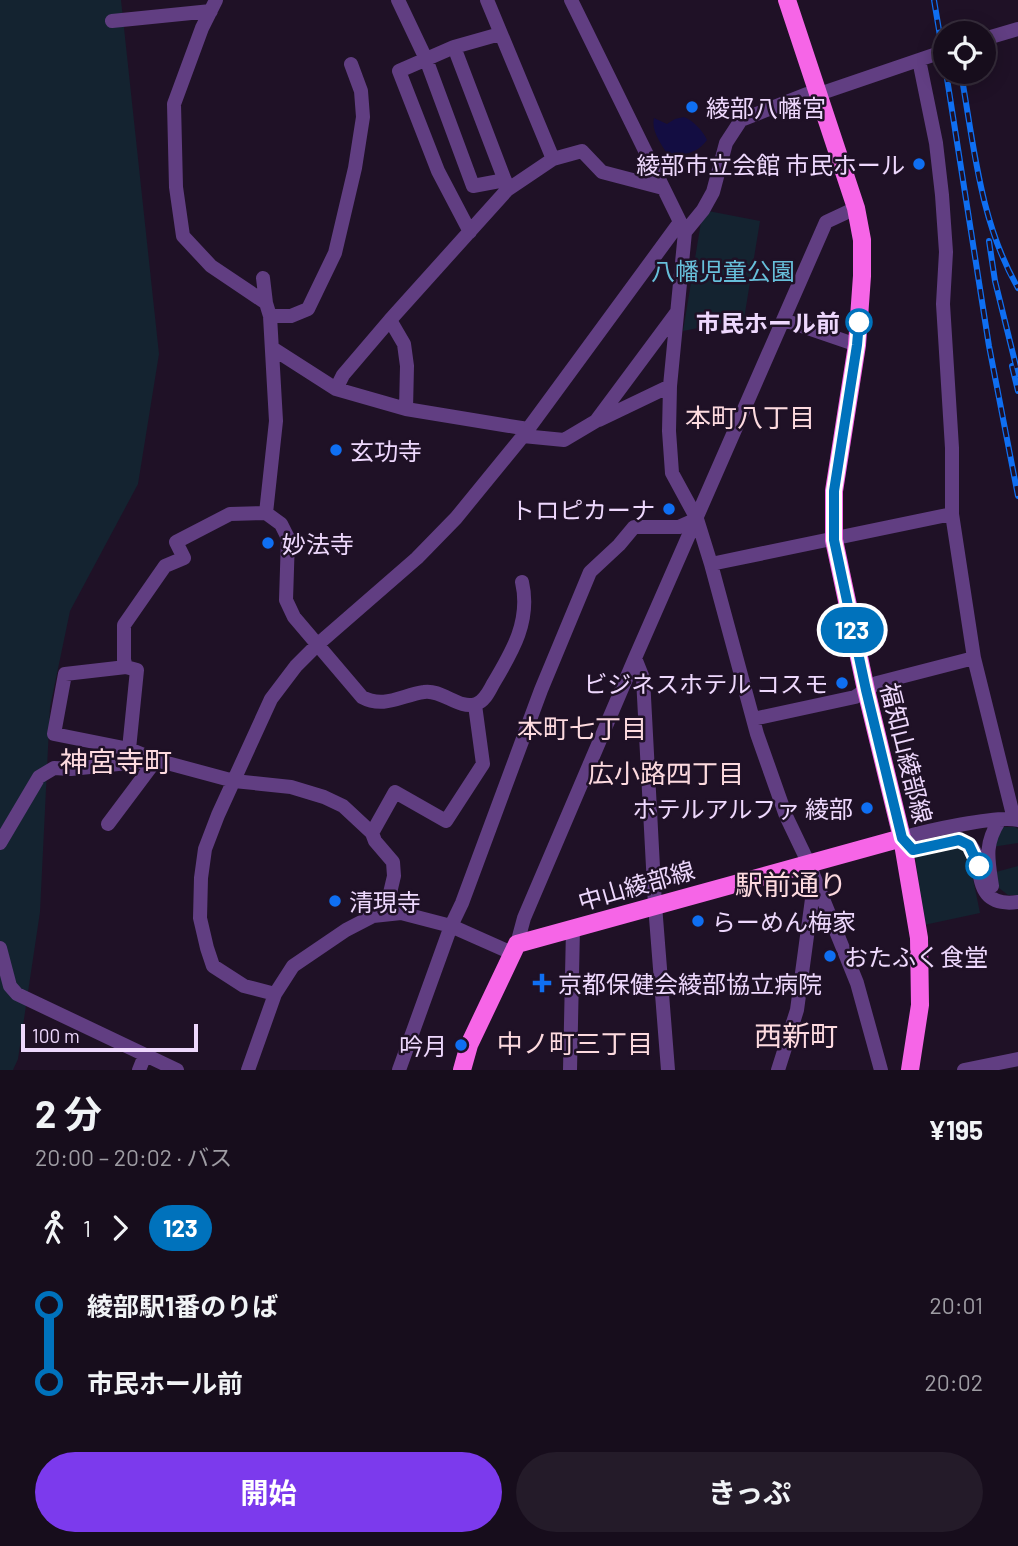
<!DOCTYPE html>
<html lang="ja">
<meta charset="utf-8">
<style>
:root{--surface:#170d1c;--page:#241b29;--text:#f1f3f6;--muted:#9e9ca3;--line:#362d3b;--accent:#7c3aed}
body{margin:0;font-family:Barlow,"Noto Sans JP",sans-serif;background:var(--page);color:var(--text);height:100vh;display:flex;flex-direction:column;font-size:26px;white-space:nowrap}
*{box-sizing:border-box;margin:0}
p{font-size:23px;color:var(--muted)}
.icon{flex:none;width:38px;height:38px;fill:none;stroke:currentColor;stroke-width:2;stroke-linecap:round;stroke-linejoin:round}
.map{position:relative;height:1070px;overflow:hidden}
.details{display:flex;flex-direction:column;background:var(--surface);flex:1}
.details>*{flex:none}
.badge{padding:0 14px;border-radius:23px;font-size:24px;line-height:46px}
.tools{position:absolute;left:933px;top:21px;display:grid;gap:14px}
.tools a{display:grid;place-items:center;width:63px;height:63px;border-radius:50%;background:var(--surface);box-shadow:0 4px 18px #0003,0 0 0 2px var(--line);font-size:35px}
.scale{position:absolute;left:21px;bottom:18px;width:177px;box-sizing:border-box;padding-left:7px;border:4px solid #eed8fd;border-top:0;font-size:19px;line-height:24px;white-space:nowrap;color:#eed8fd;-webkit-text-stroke:5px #1f1126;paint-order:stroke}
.map>.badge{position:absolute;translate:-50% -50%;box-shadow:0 0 0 4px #fff}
.legs{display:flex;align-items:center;gap:10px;height:77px;padding:0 35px;font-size:23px}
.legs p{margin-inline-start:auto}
.overview{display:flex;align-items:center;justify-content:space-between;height:119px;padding:0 35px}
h1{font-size:38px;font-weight:700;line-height:52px}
.primary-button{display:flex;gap:14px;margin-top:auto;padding:14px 35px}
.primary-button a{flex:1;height:80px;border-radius:42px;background:var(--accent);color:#fff;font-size:28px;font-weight:700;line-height:80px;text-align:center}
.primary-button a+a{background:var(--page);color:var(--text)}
ul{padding:0 35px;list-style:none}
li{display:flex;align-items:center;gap:24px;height:77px;font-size:26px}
li i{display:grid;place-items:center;width:10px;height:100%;margin:0 9px;background:currentColor}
li i::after{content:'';width:18px;height:18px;margin:-9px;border:5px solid;border-radius:50%;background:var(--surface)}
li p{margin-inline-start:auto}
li:first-child i{background:linear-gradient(#0000 50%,currentColor 0)}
li:last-child i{background:linear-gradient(currentColor 50%,#0000 0)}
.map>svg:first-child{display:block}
.green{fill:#142330}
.water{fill:#130d42}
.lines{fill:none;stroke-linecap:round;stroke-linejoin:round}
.minor{stroke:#613e82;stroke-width:14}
.major{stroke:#f665e7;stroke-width:18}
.rail-casing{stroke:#0f6ff2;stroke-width:6}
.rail{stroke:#1f1126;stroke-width:3.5;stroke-dasharray:10;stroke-linecap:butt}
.line-1-casing{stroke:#fff;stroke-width:16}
.line-1{stroke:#0072bc;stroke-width:10}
.poi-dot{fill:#0f6ff2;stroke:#1f1126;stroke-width:2.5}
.stop-1-dot{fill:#fff;stroke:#0072bc;stroke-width:3.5}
.labels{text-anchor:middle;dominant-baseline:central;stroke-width:5;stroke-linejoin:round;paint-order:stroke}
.poi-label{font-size:24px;fill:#eed8fd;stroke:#1f1126;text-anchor:start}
.park-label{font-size:24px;fill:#67bfda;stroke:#1f1126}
.stop-label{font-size:24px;font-weight:bold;fill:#eed8fd;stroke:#1f1126;text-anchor:end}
.street-label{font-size:24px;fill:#eed8fd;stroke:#1f1126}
.neighbourhood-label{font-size:26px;fill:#fddadf;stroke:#1f1126}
.quarter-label{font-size:28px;fill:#fddadf;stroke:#1f1126}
</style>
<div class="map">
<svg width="1018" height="1070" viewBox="0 0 1018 1070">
<rect width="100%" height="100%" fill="#1f1126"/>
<path class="green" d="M0,0H121L159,354L138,484L70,611L50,707L40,912L18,1059L13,1070H0Z
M703,210L760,221L744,319L683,331Z
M1001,827H1015L1018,829V843L992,847Z
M959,845L969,859L980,913L924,925L915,854Z
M1018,866V895H1008L999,888L996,872Z"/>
<path class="water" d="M684,117C694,121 703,131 707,140C696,155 682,156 666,152C660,142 651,130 654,118L667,124L675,119Z"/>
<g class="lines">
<path class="minor" d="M216,0L202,28L174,104L176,187L183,236L211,266L266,303L270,316L276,421L266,513
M398,0L426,59L473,186L505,180
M487,0L553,159
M571,0L685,232L670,386L669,431L672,473L697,519L711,564L757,734L786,816L808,862L857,983L881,1070
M112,21L211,11
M984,39L1018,29
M454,47L507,186
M919,60L936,143L942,195L946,252L943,304L952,448V514L974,658L1014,819
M470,232L438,171L399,71L454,47L500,34
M685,232L703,210L713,192L726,143L741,120L807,94H819L945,51
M263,278L266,303
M270,316H291L308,309L335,253L355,168L363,117L361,91L351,64
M390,320L404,344L407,366L406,409
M784,320L857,345
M272,348L336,389L406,409L528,429
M336,389L343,375L390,320L507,190L553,159L582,151L602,172L663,188
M599,420L670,386
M523,436L564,440L596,421L677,312
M711,564L952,514
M635,658L643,678L655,905L668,1070
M126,667L65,674L54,734L129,749
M753,719L855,697L877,683L974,658
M1018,820C997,815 926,831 902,838L913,850C927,847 943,841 957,841C996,841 958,910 1018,902
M108,824L156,760L129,749L137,670L126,667L124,660V625L165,566L184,558L176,542L230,514L266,513L281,524L288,538L286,600L294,617L362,697C384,709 402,695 424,692C442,689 459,710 476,704C485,701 489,691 493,684C512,652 531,621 522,582
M372,833L395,792L446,821L483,764L475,705
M0,843L39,777L54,768L71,769L156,760L234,781L291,787L324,797L343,806L372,833L375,841L393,862L394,876L385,914
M992,886C988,859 984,845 999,821
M517,944L524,918L635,658L826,222L856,208
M0,948L10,986L17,994L177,1070
M275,994L244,986L213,966L207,948L200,918L201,878L205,849L218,815L271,699L296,666L317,645L417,558L456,518L523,436L680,222
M139,1070L145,1055
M248,1070L275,994L293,966L346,930L373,916L401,913L451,926L512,953
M399,1070L451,926L462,903L541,690L590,572L619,545L634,527H679L697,519
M570,1070L573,928
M778,1070L797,1010L812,899L816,884
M964,1070L1018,1059"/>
<path class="major" d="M787,0L856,208L862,240V276L857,345L834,491V540L866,690L902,838L919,938L920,1005L910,1070
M462,1070L469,1045L517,944L902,838"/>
<defs>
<path id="rail" d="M934,0L945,66
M946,72L989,346L1018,496
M961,73C974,146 980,222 1018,288
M989,241L995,281L1018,374
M1012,366L1018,391"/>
</defs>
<use href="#rail" class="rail-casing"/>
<use href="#rail" class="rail"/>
</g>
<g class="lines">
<defs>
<path id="line-1" d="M859,322L857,345L834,491V540L866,690L902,838L913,850L959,840L969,845L979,866"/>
</defs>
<use href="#line-1" class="line-1-casing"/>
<use href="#line-1" class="line-1"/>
</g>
<g class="poi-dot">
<circle cx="692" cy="107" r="7"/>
<circle cx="919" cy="164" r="7"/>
<circle cx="336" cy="450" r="7"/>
<circle cx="669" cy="509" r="7"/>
<circle cx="268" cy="543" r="7"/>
<circle cx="842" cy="683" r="7"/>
<circle cx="867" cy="808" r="7"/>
<circle cx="335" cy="901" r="7"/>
<circle cx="698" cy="921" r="7"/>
<circle cx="830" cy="956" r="7"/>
<path d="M538.5 972.5h7v7h7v7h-7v7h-7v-7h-7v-7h7z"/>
<circle cx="461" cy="1045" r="7"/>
</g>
<g class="stop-1-dot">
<circle cx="859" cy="322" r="12"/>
<circle cx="979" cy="866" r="12"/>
</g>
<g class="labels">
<g class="poi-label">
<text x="706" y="107">綾部八幡宮</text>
<text x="905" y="164" text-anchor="end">綾部市立会館 市民ホール</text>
<text x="350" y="450">玄功寺</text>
<text x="655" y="509" text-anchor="end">トロピカーナ</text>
<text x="282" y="543">妙法寺</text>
<text x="828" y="683" text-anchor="end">ビジネスホテル コスモ</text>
<text x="853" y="808" text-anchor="end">ホテルアルファ 綾部</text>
<text x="349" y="901">清現寺</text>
<text x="712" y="921">らーめん梅家</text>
<text x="844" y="956">おたふく食堂</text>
<text x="558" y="983">京都保健会綾部協立病院</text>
<text x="447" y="1045" text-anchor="end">吟月</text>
</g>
<g class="park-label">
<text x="723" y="270">八幡児童公園</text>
</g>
<g class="stop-label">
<text x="840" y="322">市民ホール前</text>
</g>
<g class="street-label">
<text transform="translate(907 753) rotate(76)">福知山綾部線</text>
<text transform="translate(636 885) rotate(-16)">中山綾部線</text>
</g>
<g class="neighbourhood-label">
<text x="750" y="416">本町八丁目</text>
<text x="582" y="727">本町七丁目</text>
<text x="666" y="772">広小路四丁目</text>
<text x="575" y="1042">中ノ町三丁目</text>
</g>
<g class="quarter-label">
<text x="116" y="761">神宮寺町</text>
<text x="791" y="884">駅前通り</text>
<text x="796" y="1035">西新町</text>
</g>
</g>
</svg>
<div class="tools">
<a><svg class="icon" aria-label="locate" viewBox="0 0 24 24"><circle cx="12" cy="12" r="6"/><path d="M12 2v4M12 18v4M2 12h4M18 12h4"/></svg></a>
</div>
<div class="scale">100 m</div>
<b class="badge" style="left:852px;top:630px;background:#0072bc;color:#fff">123</b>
</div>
<section class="details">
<div class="overview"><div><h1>2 分</h1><p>20:00 – 20:02 · バス</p></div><b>¥195</b></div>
<div class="legs"><svg class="icon" aria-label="walk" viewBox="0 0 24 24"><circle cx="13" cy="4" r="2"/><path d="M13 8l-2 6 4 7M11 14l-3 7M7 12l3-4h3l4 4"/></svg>1<svg class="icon" aria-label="forward" viewBox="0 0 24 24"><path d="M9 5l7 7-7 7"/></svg><b class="badge" style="background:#0072bc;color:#fff">123</b></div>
<ul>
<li><i style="color:#0072bc"></i><b>綾部駅1番のりば</b><p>20:01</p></li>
<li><i style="color:#0072bc"></i><b>市民ホール前</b><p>20:02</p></li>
</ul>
<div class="primary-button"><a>開始</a><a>きっぷ</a></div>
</section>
